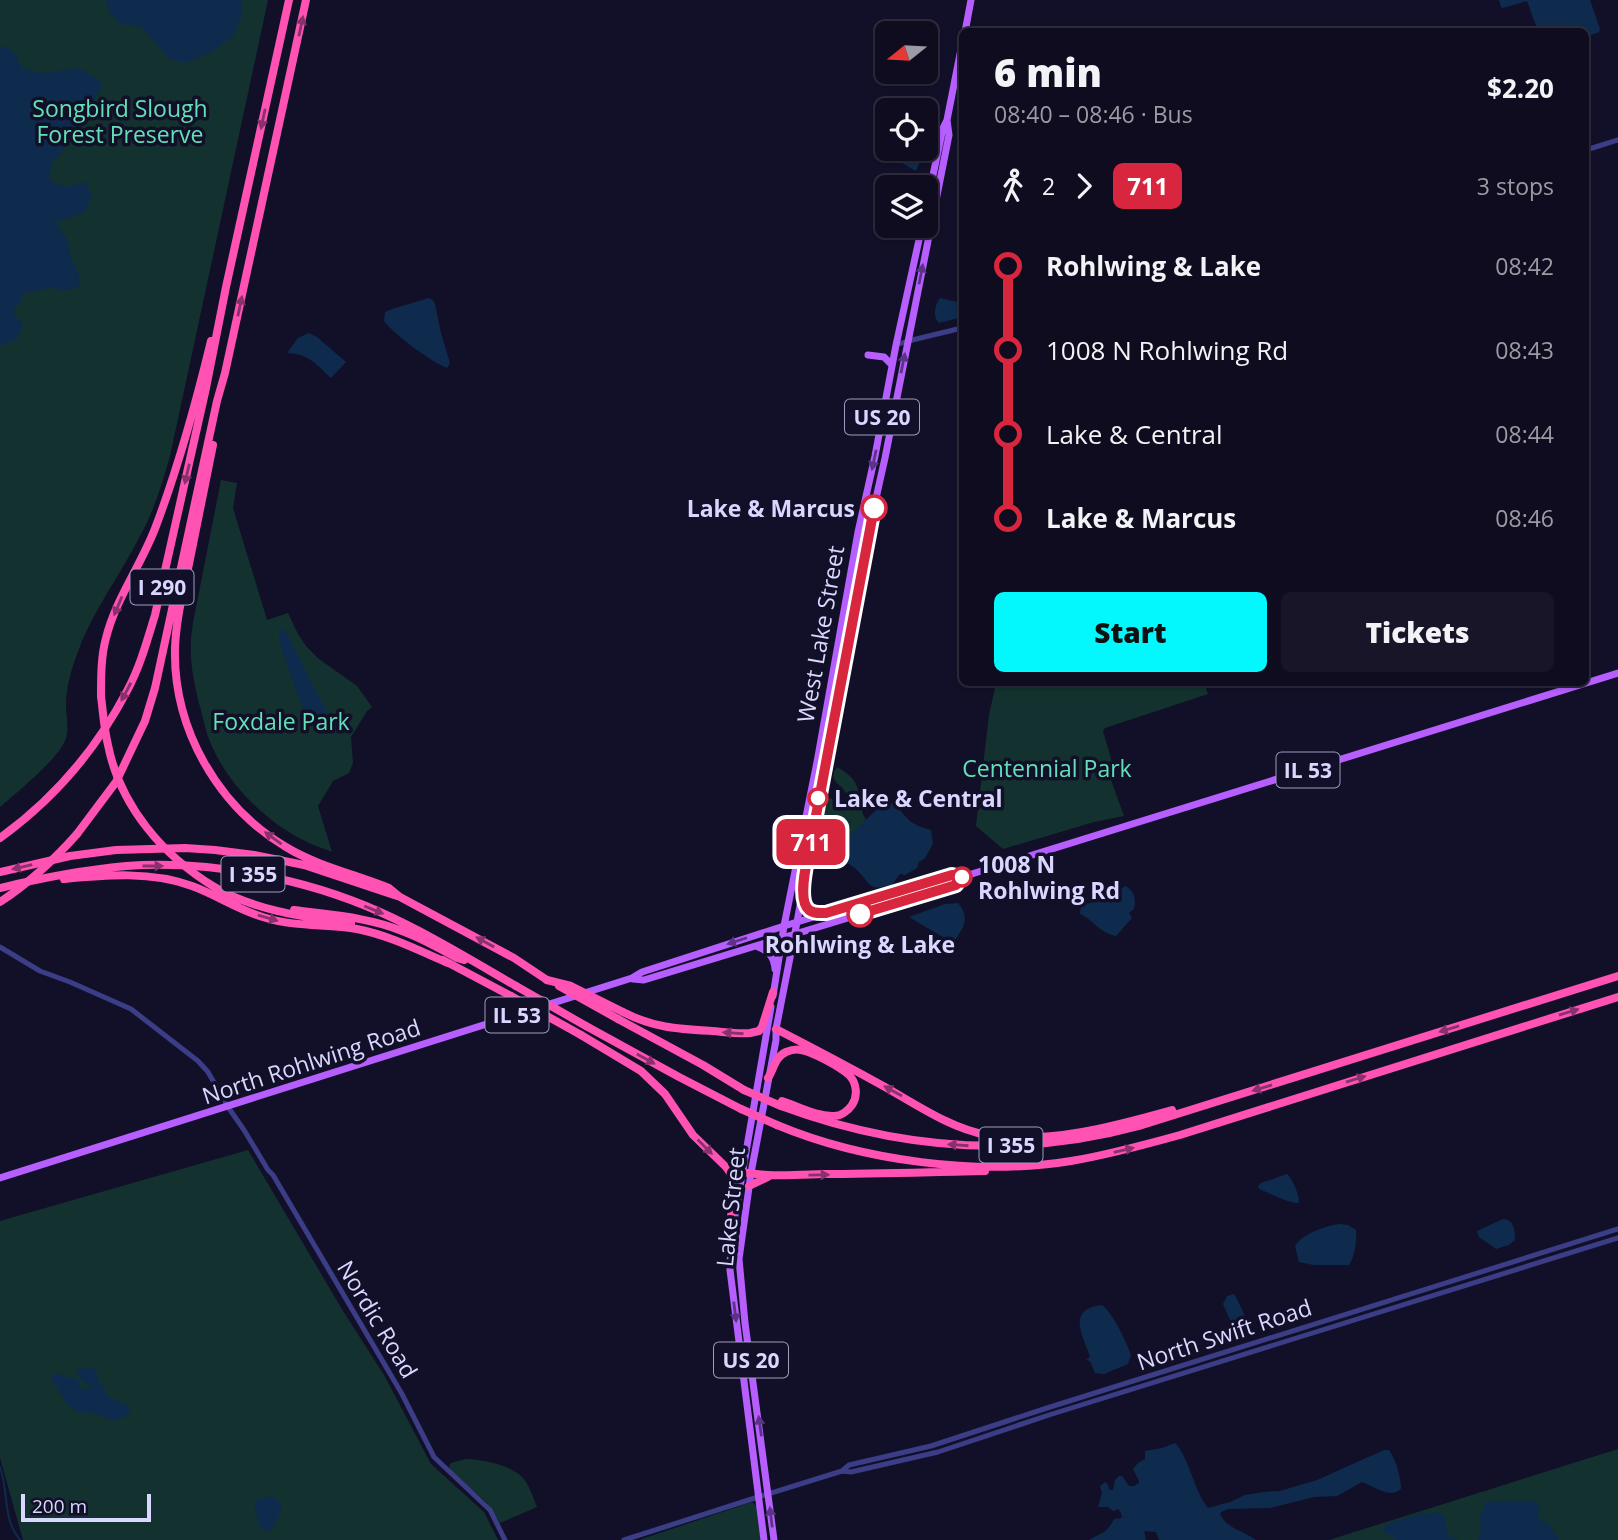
<!DOCTYPE html>
<meta charset="utf-8">
<style>
:root{--surface:#0e0c1e;--page:#171527;--text:#f1f3f6;--muted:#9b9ba4;--line:#2e2c3c;--accent:#03f8fe}
body{margin:0;font-family:"Open Sans",sans-serif;background:var(--page);color:var(--text);height:100vh;display:flex;flex-direction:column;font-size:26px;white-space:nowrap}
*{box-sizing:border-box;margin:0}
p{font-size:23px;color:var(--muted)}
.icon{flex:none;width:38px;height:38px;fill:none;stroke:currentColor;stroke-width:2;stroke-linecap:round;stroke-linejoin:round}
.map{position:relative;flex:1;overflow:hidden}
.sheet{position:absolute;left:959px;top:28px;width:630px;height:658px;display:flex;flex-direction:column;background:var(--surface);border-radius:10px;box-shadow:0 2px 5px #0004,0 0 0 2px var(--line)}
.sheet>*{flex:none}
.badge{padding:0 14px;border-radius:10px;font-size:24px;line-height:46px}
.needle{width:46px;rotate:252deg}
.controls{position:absolute;left:875px;top:21px;display:grid;gap:14px}
.controls a{display:grid;place-items:center;width:63px;height:63px;border-radius:10px;background:var(--surface);box-shadow:0 2px 5px #0004,0 0 0 2px var(--line);font-size:35px}
.scale{position:absolute;left:21px;bottom:18px;width:130px;box-sizing:border-box;padding-left:7px;border:4px solid #d9d7ff;border-top:0;font-size:19px;line-height:24px;white-space:nowrap;color:#d9d7ff;-webkit-text-stroke:5px #121028;paint-order:stroke}
.map>.badge{position:absolute;translate:-50% -50%;box-shadow:0 0 0 4px #fff}
.legs{display:flex;align-items:center;gap:10px;height:77px;padding:0 35px;font-size:23px}
.legs p{margin-inline-start:auto}
.overview{display:flex;align-items:center;justify-content:space-between;height:119px;padding:0 35px}
h1{font-size:38px;font-weight:800;line-height:52px}
.button{display:flex;gap:14px;margin-top:auto;padding:14px 35px}
.button a{flex:1;height:80px;border-radius:10px;background:var(--accent);color:#111;font-size:28px;font-weight:800;line-height:80px;text-align:center}
.button a+a{background:var(--page);color:var(--text)}
ul{padding:0 35px;list-style:none}
li{display:flex;align-items:center;gap:24px;height:84px;font-size:26px}
li i{display:grid;place-items:center;width:10px;height:100%;margin:0 9px;background:currentColor}
li i::after{content:'';width:18px;height:18px;margin:-9px;border:5px solid;border-radius:50%;background:var(--surface)}
li p{margin-inline-start:auto}
li:first-child i{background:linear-gradient(#0000 50%,currentColor 0)}
li:last-child i{background:linear-gradient(currentColor 50%,#0000 0)}
.map>svg:first-child{display:block}
.green{fill:#13322f}
.water{fill:#0e2b4d}
.lines{fill:none;stroke-linecap:round;stroke-linejoin:round}
.stream{stroke:#0e2b4d;stroke-width:2}
.tertiary{stroke:#3b3e87;stroke-width:5}
.primary{stroke:#b75eff;stroke-width:7}
.motorway{stroke:#ff52b2;stroke-width:8}
.motorway-bridge{stroke:#ff52b2;stroke-width:8}
.oneway{fill:#88316d}
.oneway2{fill:#5c3389}
.line-1-casing{stroke:#fff;stroke-width:16}
.line-1{stroke:#d7263d;stroke-width:10}
.stop-1-dot{fill:#fff;stroke:#d7263d;stroke-width:3.5}
.labels{text-anchor:middle;dominant-baseline:central;stroke-width:7;stroke-linejoin:round;paint-order:stroke}
.shield{fill:#121028;stroke:#9d9bbe;stroke-width:2}
.shield-label{font-size:21px;font-weight:bold;fill:#d9d7ff}
.park-label{font-size:23px;fill:#62e0b7;stroke:#121028}
.stop-label{font-size:23px;font-weight:bold;fill:#d9d7ff;stroke:#121028;text-anchor:start}
.street-label{font-size:23px;fill:#d9d7ff;stroke:#121028}
</style>
<div class="map">
<svg width="1618" height="1540" viewBox="0 0 1618 1540">
<rect width="100%" height="100%" fill="#121028"/>
<path class="green" d="M0,0H268L170,456C162,484 154,511 140,536C121,574 94,609 79,649C72,667 66,686 66,706C66,716 69,728 66,738C60,758 16,793 0,807Z
M221,480L237,483L233,508L267,620L288,613L298,634L306,646L319,659L357,686L372,707L367,711L351,737L353,763L349,773L333,781L318,806L332,852C323,848 312,845 303,840C264,820 228,784 211,744C205,731 203,716 199,703C192,675 188,652 193,623Z
M999,683H1204L1208,694L1105,728L1103,731L1112,762L1111,780L1124,816L1094,822L1003,849L976,826L989,715L995,688Z
M837,767C868,784 853,796 866,820L851,836L844,841H830L828,844C816,833 824,814 828,800L831,798L836,804L842,807C859,785 822,787 837,767Z
M248,1150L343,1311L384,1375L431,1464L484,1512L498,1540H23L0,1458V1221Z
M1618,1449V1540H1329Z
M465,1459C480,1459 511,1465 522,1477C529,1484 533,1497 537,1507L500,1523L487,1503L451,1471L449,1466L451,1463Z
M752,1502L760,1509L763,1540H639Z"/>
<path class="water" d="M106,0H242V16L233,37L208,54L185,63L170,59L140,26L120,24L109,12Z
M1499,0H1590L1600,29L1599,32L1586,37V32L1538,31L1527,1L1503,8L1501,7Z
M6,46L16,55L22,68L41,73L79,68L99,80L102,86L89,110L82,127L51,164L50,180L66,187L86,182L92,196L85,212L56,222L68,241L71,258L78,271L80,286L71,290L51,288L25,293L13,313L23,325L16,340L0,346V48Z
M892,149H925L916,171L895,159Z
M429,298L433,300L435,304L441,333L450,363L447,368C433,363 392,333 384,321L385,312L395,308Z
M940,298L962,303V317L939,323C932,316 935,305 940,298Z
M309,333L317,337L346,362L331,378C316,364 309,354 287,353L298,338Z
M280,629H283L288,635L328,715L318,725L308,721C302,703 294,686 288,667C284,654 277,643 280,629Z
M893,803C899,807 901,811 905,816C912,825 921,827 931,830L933,844L925,858L919,862L917,868L905,875L900,874L892,885C870,890 873,888 859,872C853,865 843,861 836,856L834,852L835,841H844L877,809L883,806Z
M1126,886C1135,893 1136,898 1134,909L1129,913L1132,918L1116,936C1098,932 1095,921 1080,914L1081,906L1099,900Z
M958,903C971,919 963,928 953,943L909,917L945,904Z
M1287,1174C1293,1180 1299,1194 1299,1203C1287,1203 1270,1193 1259,1189L1258,1186L1261,1183Z
M1503,1219C1514,1219 1515,1231 1515,1240L1509,1245L1496,1249L1479,1237L1477,1231Z
M1339,1224L1348,1225L1356,1230C1357,1240 1355,1256 1349,1265H1313L1299,1262L1295,1246C1302,1234 1325,1226 1339,1224Z
M1234,1294C1237,1298 1248,1321 1247,1325C1247,1327 1246,1329 1245,1330L1237,1332L1235,1331L1223,1304L1227,1296Z
M1102,1305C1114,1315 1126,1341 1131,1355L1128,1364L1104,1374L1095,1373L1090,1361L1086,1360L1090,1357L1089,1354C1081,1332 1068,1309 1102,1305Z
M84,1367L95,1370C98,1374 97,1377 99,1382C102,1388 107,1390 109,1397C117,1402 128,1401 130,1412L126,1416L115,1421L94,1414L78,1412L68,1405L52,1380L51,1376L57,1373L71,1379L76,1377L82,1389L92,1388L93,1385L85,1384L76,1372Z
M1175,1443C1189,1457 1194,1491 1208,1508L1230,1502L1245,1495L1263,1492L1280,1491L1317,1480L1384,1450H1389C1396,1460 1401,1477 1401,1489C1390,1499 1375,1487 1362,1482L1337,1496L1314,1497L1270,1508L1228,1509L1221,1512L1220,1514C1227,1529 1244,1531 1256,1540H1159L1156,1532L1144,1531L1146,1540H1089C1103,1532 1107,1533 1114,1519L1122,1518L1121,1513L1118,1509L1113,1511L1108,1507H1098L1102,1493L1100,1486L1106,1482L1110,1490H1113L1115,1480L1119,1476H1122L1129,1486H1134L1139,1483V1481L1133,1469L1138,1463L1145,1459V1451L1162,1448Z
M272,1496L280,1502L282,1509L272,1529L266,1532L259,1525L254,1503L258,1499Z
M1499,1501L1535,1502L1540,1507L1538,1515L1540,1521H1547L1559,1540H1478L1481,1531L1479,1518L1486,1502Z
M1438,1512L1445,1517V1526L1450,1537L1459,1540H1397L1381,1530C1388,1522 1411,1516 1421,1514C1428,1513 1432,1516 1438,1512Z"/>
<g class="lines">
<path class="stream" d="M0,1467C9,1491 2,1519 20,1540"/>
<path class="tertiary" d="M1586,150L1618,140
M896,345L908,341L962,328
M0,947L40,971L70,982L131,1009L198,1061L208,1072L228,1107L244,1130L268,1170L273,1175L402,1394L434,1457L490,1510L505,1540
M842,1471L849,1465L931,1446L1047,1408L1618,1229
M624,1540L758,1497L842,1471L851,1472L938,1452L1049,1415L1618,1238"/>
<path class="primary" d="M965,32L971,0
M926,208L943,128L947,120L962,44
M868,355L884,357L892,365
M804,896L807,909L812,913H819
M758,947C769,951 774,957 775,969
M633,979L644,980L956,885L962,877
M773,996L784,926L817,762L858,532L875,456L896,345L922,226
M0,1178L632,978L642,972L784,926L952,875L962,877L1618,673
M764,1540L730,1270L731,1239L771,1007
M774,1540L745,1323L739,1259L751,1173L776,1040V1029L797,922L866,543L885,458L949,135L947,120"/>
<path class="motorway" d="M213,445C205,484 197,524 189,564C183,592 176,620 175,648C173,728 217,806 286,847C315,865 357,875 389,888L400,897L514,958L547,980
M101,696C101,677 101,656 106,638C116,598 142,564 156,526C179,465 196,403 211,341
M77,834L116,782L145,721L155,688L217,401L225,373L306,0
M0,838C54,799 96,750 127,691C140,667 147,641 155,615L206,388L226,287L289,0
M0,872L70,856L116,850L185,848L215,850L254,855L304,865L397,896
M64,879C106,875 152,871 192,886C217,895 240,911 266,918C295,927 327,924 357,929C388,935 418,950 448,963
M0,888C41,878 83,870 126,866C209,860 304,878 380,912C427,933 471,960 516,986
M216,888C257,911 305,917 351,924
M294,910C330,915 368,917 402,931C421,938 439,948 457,958L464,960
M443,960L511,996
M623,1012C654,1028 678,1029 712,1031C725,1032 738,1034 750,1033L759,1031L762,1027L773,992
M618,1019L703,1065L744,1090
M586,1026L679,1077L741,1109
M776,1029C813,1048 849,1067 885,1087C917,1105 950,1128 987,1135C1047,1145 1115,1126 1172,1110
M581,1035L641,1071L665,1094L693,1135L727,1168L733,1178L735,1189L730,1223L731,1239
M768,1078C774,1069 775,1057 786,1052C791,1050 796,1049 801,1050C813,1052 840,1067 849,1075C857,1083 858,1096 852,1105C848,1111 841,1116 834,1116C817,1117 798,1106 782,1101
M781,1106C897,1149 1018,1159 1139,1126L1618,976
M777,1125C863,1161 978,1176 1071,1161C1108,1155 1144,1145 1180,1135L1618,997
M727,1168C757,1178 791,1175 823,1174C877,1174 931,1172 985,1171
M749,1186L768,1177"/>
<path class="motorway-bridge" d="M101,696C103,712 104,729 108,745C120,806 163,856 216,888
M0,902C29,883 54,860 77,834
M547,980L571,986L623,1012
M516,986L586,1026
M559,986L618,1019
M511,996L581,1035
M744,1090L781,1106
M741,1109L777,1125"/>
</g>
<defs><path id="oneway-solid" d="M-6-.8H1V-3.2L6.5 0L1 3.2V.8H-6Z" transform="scale(1.75)"/></defs>
<g class="oneway">
<use href="#oneway-solid" transform="translate(301 26) rotate(-78)"/>
<use href="#oneway-solid" transform="translate(263 119) rotate(102)"/>
<use href="#oneway-solid" transform="translate(240 306) rotate(-78)"/>
<use href="#oneway-solid" transform="translate(187 474) rotate(103)"/>
<use href="#oneway-solid" transform="translate(118 606) rotate(113)"/>
<use href="#oneway-solid" transform="translate(126 692) rotate(118)"/>
<use href="#oneway-solid" transform="translate(273 838) rotate(-144)"/>
<use href="#oneway-solid" transform="translate(153 866)"/>
<use href="#oneway-solid" transform="translate(22 867) rotate(167)"/>
<use href="#oneway-solid" transform="translate(374 910) rotate(22)"/>
<use href="#oneway-solid" transform="translate(268 918) rotate(16)"/>
<use href="#oneway-solid" transform="translate(485 942) rotate(-151)"/>
<use href="#oneway-solid" transform="translate(1569 1012) rotate(-17)"/>
<use href="#oneway-solid" transform="translate(1449 1029) rotate(163)"/>
<use href="#oneway-solid" transform="translate(733 1033) rotate(-176)"/>
<use href="#oneway-solid" transform="translate(646 1059) rotate(29)"/>
<use href="#oneway-solid" transform="translate(1356 1079) rotate(-17)"/>
<use href="#oneway-solid" transform="translate(1262 1088) rotate(163)"/>
<use href="#oneway-solid" transform="translate(893 1091) rotate(-151)"/>
<use href="#oneway-solid" transform="translate(958 1145) rotate(-176)"/>
<use href="#oneway-solid" transform="translate(705 1147) rotate(45)"/>
<use href="#oneway-solid" transform="translate(1124 1150) rotate(-13)"/>
<use href="#oneway-solid" transform="translate(819 1175) rotate(-1)"/>
</g>
<g class="oneway2">
<use href="#oneway-solid" transform="translate(921 274) rotate(-79)"/>
<use href="#oneway-solid" transform="translate(903 363) rotate(-79)"/>
<use href="#oneway-solid" transform="translate(874 460) rotate(102)"/>
<use href="#oneway-solid" transform="translate(737 941) rotate(162)"/>
<use href="#oneway-solid" transform="translate(735 1312) rotate(83)"/>
<use href="#oneway-solid" transform="translate(760 1426) rotate(-98)"/>
<use href="#oneway-solid" transform="translate(771 1517) rotate(-97)"/>
</g>
<g class="lines">
<defs>
<path id="line-1" d="M860,914L956,885L962,877L952,875L826,913C821,913 814,914 809,910C796,899 808,857 811,842L874,508"/>
</defs>
<use href="#line-1" class="line-1-casing"/>
<use href="#line-1" class="line-1"/>
</g>
<g class="stop-1-dot">
<circle cx="874" cy="508" r="12"/>
<circle cx="818" cy="798" r="9"/>
<circle cx="962" cy="877" r="9"/>
<circle cx="860" cy="914" r="12"/>
</g>
<g class="labels">
<g class="shield">
<rect x="845" y="399.5" width="74" height="35" rx="5"/>
<rect x="130.5" y="569.5" width="63" height="35" rx="5"/>
<rect x="1276.5" y="752.5" width="63" height="35" rx="5"/>
<rect x="221.5" y="856.5" width="63" height="35" rx="5"/>
<rect x="485.5" y="997.5" width="63" height="35" rx="5"/>
<rect x="979.5" y="1127.5" width="63" height="35" rx="5"/>
<rect x="714" y="1342.5" width="74" height="35" rx="5"/>
</g>
<g class="shield-label">
<text x="882" y="417">US 20</text>
<text x="162" y="587">I 290</text>
<text x="1308" y="770">IL 53</text>
<text x="253" y="874">I 355</text>
<text x="517" y="1015">IL 53</text>
<text x="1011" y="1145">I 355</text>
<text x="751" y="1360">US 20</text>
</g>
<g class="park-label">
<text x="120" y="108">Songbird Slough<tspan x="120" dy="26">Forest Preserve</tspan></text>
<text x="281" y="721">Foxdale Park</text>
<text x="1047" y="768">Centennial Park</text>
</g>
<g class="stop-label">
<text x="855" y="508" text-anchor="end">Lake &amp; Marcus</text>
<text x="834" y="798">Lake &amp; Central</text>
<text x="978" y="864">1008 N<tspan x="978" dy="26">Rohlwing Rd</tspan></text>
<text x="860" y="944" text-anchor="middle">Rohlwing &amp; Lake</text>
</g>
<g class="street-label">
<text transform="translate(820 634) rotate(-80)">West Lake Street</text>
<text transform="translate(311 1061) rotate(-18)">North Rohlwing Road</text>
<text transform="translate(730 1207) rotate(-84)">Lake Street</text>
<text transform="translate(378 1319) rotate(59)">Nordic Road</text>
<text transform="translate(1224 1334) rotate(-18)">North Swift Road</text>
</g>
</g>
</svg>
<div class="controls">
<a><svg class="needle" viewBox="-14 -14 28 28"><path d="M0-13l5 13h-10z" fill="#e53935"/><path d="M0 13l5-13h-10z" fill="#9b9ba4"/></svg></a>
<a><svg class="icon" aria-label="locate" viewBox="0 0 24 24"><circle cx="12" cy="12" r="6"/><path d="M12 2v4M12 18v4M2 12h4M18 12h4"/></svg></a>
<a><svg class="icon" aria-label="layers" viewBox="0 0 24 24"><path d="M12 4l9 5-9 5-9-5zM3 14l9 5 9-5"/></svg></a>
</div>
<div class="scale">200 m</div>
<b class="badge" style="left:811px;top:842px;background:#d7263d;color:#fff">711</b>
<section class="sheet">
<div class="overview"><div><h1>6 min</h1><p>08:40 – 08:46 · Bus</p></div><b>$2.20</b></div>
<div class="legs"><svg class="icon" aria-label="walk" viewBox="0 0 24 24"><circle cx="13" cy="4" r="2"/><path d="M13 8l-2 6 4 7M11 14l-3 7M7 12l3-4h3l4 4"/></svg>2<svg class="icon" aria-label="forward" viewBox="0 0 24 24"><path d="M9 5l7 7-7 7"/></svg><b class="badge" style="background:#d7263d;color:#fff">711</b><p>3 stops</p></div>
<ul>
<li><i style="color:#d7263d"></i><b>Rohlwing &amp; Lake</b><p>08:42</p></li>
<li><i style="color:#d7263d"></i><span>1008 N Rohlwing Rd</span><p>08:43</p></li>
<li><i style="color:#d7263d"></i><span>Lake &amp; Central</span><p>08:44</p></li>
<li><i style="color:#d7263d"></i><b>Lake &amp; Marcus</b><p>08:46</p></li>
</ul>
<div class="button"><a>Start</a><a>Tickets</a></div>
</section>
</div>
